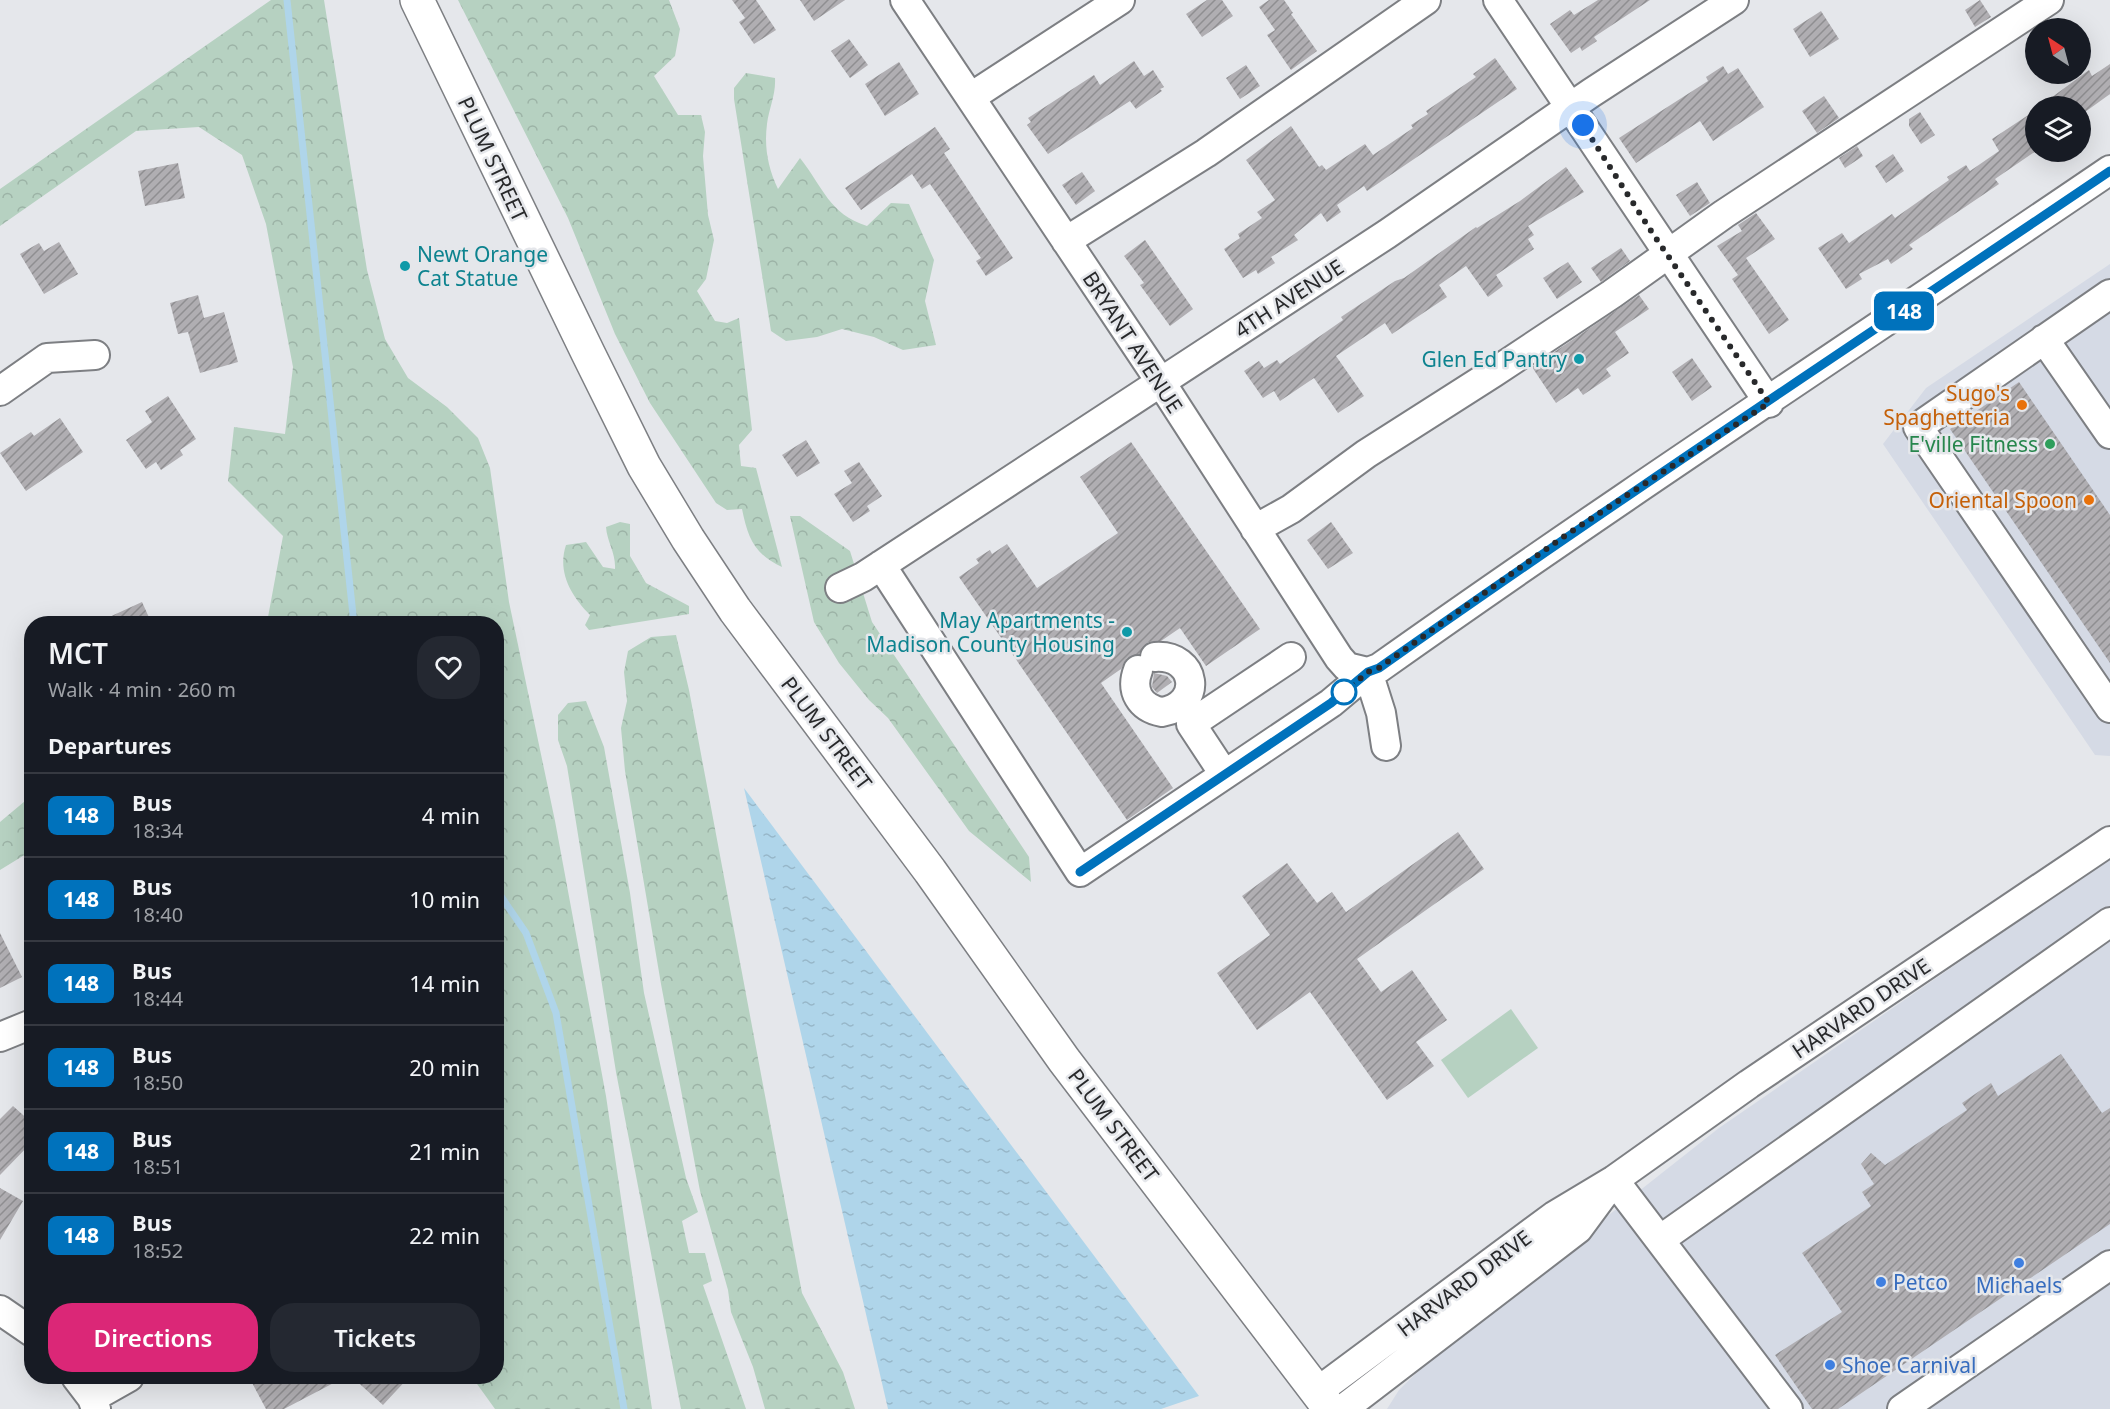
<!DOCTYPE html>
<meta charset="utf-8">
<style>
:root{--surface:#171b24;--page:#242831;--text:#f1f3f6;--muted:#9ea1a6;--line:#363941;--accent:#db2777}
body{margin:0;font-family:"Noto Sans",sans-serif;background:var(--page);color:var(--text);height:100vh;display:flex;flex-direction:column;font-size:22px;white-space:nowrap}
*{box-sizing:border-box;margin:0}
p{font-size:20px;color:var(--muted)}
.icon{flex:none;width:33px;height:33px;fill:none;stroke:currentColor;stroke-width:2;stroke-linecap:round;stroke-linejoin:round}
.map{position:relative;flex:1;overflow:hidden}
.sheet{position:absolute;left:24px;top:616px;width:480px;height:768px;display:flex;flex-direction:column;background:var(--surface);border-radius:24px;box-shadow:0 6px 24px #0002}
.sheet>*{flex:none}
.badge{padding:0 12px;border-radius:9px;font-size:21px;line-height:39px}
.needle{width:39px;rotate:324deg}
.controls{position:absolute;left:2025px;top:18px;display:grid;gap:12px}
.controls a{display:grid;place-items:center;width:66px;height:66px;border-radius:50%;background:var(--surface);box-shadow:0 6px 24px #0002;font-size:30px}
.you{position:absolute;width:30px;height:30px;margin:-15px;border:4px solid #fff;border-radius:50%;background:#1a73e8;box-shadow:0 0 0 9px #1a73e833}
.map>.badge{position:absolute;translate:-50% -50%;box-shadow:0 0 0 3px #fff}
h2{padding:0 24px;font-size:22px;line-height:54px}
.round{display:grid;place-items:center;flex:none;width:63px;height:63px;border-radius:24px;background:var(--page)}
.head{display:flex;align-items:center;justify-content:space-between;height:102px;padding:0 24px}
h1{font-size:28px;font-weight:600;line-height:45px}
.cta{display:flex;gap:12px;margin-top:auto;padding:12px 24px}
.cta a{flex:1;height:69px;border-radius:24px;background:var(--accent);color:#fff;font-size:24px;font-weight:600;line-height:69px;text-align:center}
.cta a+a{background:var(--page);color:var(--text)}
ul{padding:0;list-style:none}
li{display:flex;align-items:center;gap:18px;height:84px;padding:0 24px;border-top:2px solid var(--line)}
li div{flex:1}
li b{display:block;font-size:22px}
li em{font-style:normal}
li .badge{min-width:66px;font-weight:700;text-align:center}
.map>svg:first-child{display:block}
.built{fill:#d5dae5}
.forest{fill:url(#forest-crowns)}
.pitch{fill:#b6d1c1}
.water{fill:url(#water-ripples)}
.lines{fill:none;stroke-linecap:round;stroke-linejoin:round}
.stream{stroke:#afd5ea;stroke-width:7}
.building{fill:url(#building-hatch)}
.minor-casing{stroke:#7d7f83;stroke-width:32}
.major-casing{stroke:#7d7f83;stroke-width:36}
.minor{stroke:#fff;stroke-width:28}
.major{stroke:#fff;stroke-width:33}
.line-casing{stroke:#fff;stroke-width:14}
.line{stroke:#0072bc;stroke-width:9}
.walk{stroke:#28292b;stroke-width:6;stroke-dasharray:0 10.8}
.culture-dot{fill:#0f9aa8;stroke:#e5e7eb;stroke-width:2}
.food-dot{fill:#e8710a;stroke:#e5e7eb;stroke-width:2}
.leisure-dot{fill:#2e9e5b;stroke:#e5e7eb;stroke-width:2}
.stop-dot{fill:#fff;stroke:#0072bc;stroke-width:3}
.shop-dot{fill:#3f7fe0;stroke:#e5e7eb;stroke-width:2}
.labels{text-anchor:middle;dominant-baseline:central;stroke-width:5;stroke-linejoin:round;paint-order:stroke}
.street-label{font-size:21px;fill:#28292b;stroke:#e5e7eb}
.culture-label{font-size:21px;fill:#0d838f;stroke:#e5e7eb;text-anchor:end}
.food-label{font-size:21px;fill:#c56008;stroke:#e5e7eb;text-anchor:end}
.leisure-label{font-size:21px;fill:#27864d;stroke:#e5e7eb;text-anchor:end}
.shop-label{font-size:21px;fill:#366cbe;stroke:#e5e7eb;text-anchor:start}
</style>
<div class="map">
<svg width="2110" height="1409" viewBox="0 0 2110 1409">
<defs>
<pattern id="forest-crowns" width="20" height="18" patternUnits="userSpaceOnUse" patternTransform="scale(1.5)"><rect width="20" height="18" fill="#b6d1c1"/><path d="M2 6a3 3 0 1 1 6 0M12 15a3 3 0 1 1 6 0" fill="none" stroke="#9cb3a6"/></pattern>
<pattern id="water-ripples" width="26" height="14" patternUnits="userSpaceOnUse" patternTransform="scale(1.5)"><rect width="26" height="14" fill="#afd5ea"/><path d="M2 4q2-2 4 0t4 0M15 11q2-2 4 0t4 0" fill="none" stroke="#97b7c9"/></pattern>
<pattern id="building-hatch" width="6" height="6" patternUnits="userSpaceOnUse" patternTransform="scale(1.5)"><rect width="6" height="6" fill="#b0aeb2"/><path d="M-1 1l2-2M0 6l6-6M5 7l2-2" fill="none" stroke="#8f8e91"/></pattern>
</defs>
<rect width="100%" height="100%" fill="#e5e7eb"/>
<path class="built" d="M2110,264V756L2095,755L1883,444L1926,388Z
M2110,858V1409H1387L1399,1390L1449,1341L1719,1128Z"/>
<path class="forest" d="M271,0H324L367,270L385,339L408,378L447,407L478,438L490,468L509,602L555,821L606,1096L652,1409H495L472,1377H496V624H263L268,617L283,536L228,481L234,427L285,434L293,367L266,224L242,155L199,127L136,131L0,226V189Z
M458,0H669L680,29L675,56L654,76L678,115H701L705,132L703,156L708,215L714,240L706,279L697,291L715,321L727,323L739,318L752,430L739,445L741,466L756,468L782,567C754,554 748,538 742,509L727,510L716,503L650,403L615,334L568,218Z
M746,73L775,78C776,95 769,108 767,124C764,147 768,168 778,189L800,158C823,187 829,214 867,226L891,203L909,204L934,260L925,301L936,345L903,350L874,337L842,329L817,337L786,341L771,331L734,99V88Z
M790,516H800L850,551L872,622L1029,857L1031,882L969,831L888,718L869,700L839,663L814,622Z
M620,522L630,524V556L646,583L689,606V614L589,630L585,625L590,615C571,596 557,572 566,545L586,542L603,567L615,569C616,553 607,542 606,527Z
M676,635L689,690L802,1293L843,1372L855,1409H765L753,1367L731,1312L728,1290L700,1191L661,984L625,771L621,728L627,701L624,672L628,651L651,637Z
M586,701L604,747L630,893L644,993L686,1178L698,1212L682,1221L689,1253H705L712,1281L703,1285L746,1409H681L616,1072L567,766L558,740V715L568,703Z
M31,796V851L0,870V822Z"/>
<path class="pitch" d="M1511,1009L1538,1048L1468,1098L1441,1060Z"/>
<path class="water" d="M744,788L1199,1396L1161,1409H888Z"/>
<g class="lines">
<path class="stream" d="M287,0L354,624
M496,889L526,933L556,1013L624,1409"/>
</g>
<path class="building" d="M732,0H756L776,30L754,44L739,22L745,18Z
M800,0H845L814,21Z
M1207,0H1222L1233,16L1202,37L1186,14Z
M1269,0H1284L1293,13L1291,14L1317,51L1291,70L1267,35L1275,30L1259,7Z
M1598,0H1650L1594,37L1597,41L1582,51L1580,47L1571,53L1550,24L1570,10L1574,15Z
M1980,0L1991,17L1975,27L1965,10Z
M1821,11L1839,39L1810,57L1793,29Z
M849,39L868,65L850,78L831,51Z
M1495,58L1517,89L1367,191L1364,186L1337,205L1341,212L1327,222L1321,213L1294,235L1298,240L1271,257L1275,263L1258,274L1256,270L1243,278L1224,249L1240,238L1238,234L1262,218L1257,212L1275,200L1246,160L1291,126L1319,167L1322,165L1326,170L1365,144L1373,155L1413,128L1411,125L1428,114L1426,111L1476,77L1473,74Z
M1134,61L1144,76L1153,70L1164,87L1160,89L1162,91L1136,109L1130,101L1048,154L1027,125L1031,122L1028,118L1094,75L1100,85Z
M899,62L919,94L885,116L865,84Z
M2110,64V94L2085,112L2081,106H2040L2089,70L2092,76Z
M1246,65L1260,86L1240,99L1226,78Z
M1723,66L1728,74L1738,68L1764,107L1713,141L1700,121L1636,163L1619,138L1708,81L1706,77Z
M1824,96L1839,118L1817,133L1802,111Z
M2036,110V151L1995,179L1999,184L1909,245L1913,249L1891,264L1888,259L1859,274L1862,279L1846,289L1818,248L1842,233L1849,243L1892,214L1895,218L1949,180L1947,177L1966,165L1970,171L1999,151L1992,139Z
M1920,112L1935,135L1921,144L1909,126V119Z
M935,127L950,149L944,153L1013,258L986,276L976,261L981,258L930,184L922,189L912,174L861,210L845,188Z
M1857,146L1863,156L1845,168L1839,158Z
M1893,154L1904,171L1886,183L1875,166Z
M178,163L185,198L145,206L138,171Z
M1566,167L1584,192L1528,226L1534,235L1528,239L1534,249L1496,275L1503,286L1488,297L1466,266L1439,285L1447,297L1392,334L1385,323L1336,356L1364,396L1338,413L1314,378L1280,401L1274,391L1263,398L1244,371L1259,361L1264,368L1277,360L1280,364L1343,320L1341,317L1395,281L1404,278L1476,227L1477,228L1520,201Z
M1082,172L1095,191L1076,205L1062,185Z
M1697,182L1710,203L1690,216L1676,195Z
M1756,213L1775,239L1746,258L1789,320L1769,334L1732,279L1738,275L1717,246L1742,231L1738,225Z
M1145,240L1193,309L1170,326L1140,285L1144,283L1124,256Z
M59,242L78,274L44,294L20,254L39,243L44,251Z
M1621,248L1630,261L1601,282L1591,268Z
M1568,262L1582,282L1557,299L1543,278Z
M198,295L204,318L224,312L238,362L200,373L188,332L178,334L170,303Z
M1639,295L1649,309L1615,332L1629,353L1606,369L1611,376L1583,395L1578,388L1556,403L1532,367Z
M1692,358L1712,387L1692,401L1672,372Z
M2019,382L2110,515V663L1950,429Z
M168,396L196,439L180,450L183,455L161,470L156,462L146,469L126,440L152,422L145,411Z
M60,418L83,452L26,491L0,453L31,432L34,436Z
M806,440L820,463L797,477L782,455Z
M1131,442L1260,629L1206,666L1180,628L1161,641L1148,642L1139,654L1127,658L1121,669L1101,683L1173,788L1127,820L959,577L979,563L976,559L990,550L992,554L1007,544L1037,588L1118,533L1080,477Z
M859,462L882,496L867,506L870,511L853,522L834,494L852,483L844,471Z
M1331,522L1353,553L1328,569L1307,540Z
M142,602L152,624H94Z
M1154,673L1167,676L1172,682L1157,693L1152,687Z
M1458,832L1484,869L1357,959L1381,992L1412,970L1447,1020L1416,1042L1434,1066L1387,1100L1310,992L1257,1030L1217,973L1270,935L1242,896L1287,863L1317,903L1332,892L1346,912Z
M0,933L22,977L0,988Z
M2061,1054L2102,1113L2110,1108V1224L1838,1409H1812L1775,1355L1842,1312L1802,1253L1871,1206L1862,1192L1874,1184L1861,1164L1871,1153L1885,1165L1967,1110L1962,1103L1991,1083L1998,1096Z
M13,1106L32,1123V1142L0,1175V1119Z
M0,1188L23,1201L0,1240Z
M249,1377H345L284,1409H266Z
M352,1377H409L383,1405Z"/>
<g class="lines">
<defs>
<path id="minor" d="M905,0L1160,381L1339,658L1347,667L1368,672L1381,713L1386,746
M1498,0L1769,403
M971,97L1120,0
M1066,241L1206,153L1426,0
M2110,294L1918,427L2110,708
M2044,339L2110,434
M0,391L47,358L95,355
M1255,529L1291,509L1366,454L1493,373L1612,294L1724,214L2049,0
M881,565L1080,872L1331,703L1368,672L1379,668C1620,497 1866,336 2110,170
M840,588L863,577L1387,234L1591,93L1734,0
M1138,670C1130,691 1140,708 1162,712C1204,705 1197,654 1155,657
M1224,774L1191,724L1291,657
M0,1037L32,1024
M1614,1180L1788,1409
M1661,1239L2110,922
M0,1310L32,1332
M76,1377L92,1398L96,1409
M1317,1392L1554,1216L1614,1180L1749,1084L2110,841
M92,1398L129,1377
M1343,1409L1578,1229L1606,1191
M1902,1409L2110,1265"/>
<path id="major" d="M417,0L588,353L644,466L688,539L735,610L930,871L1064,1060L1330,1409"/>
</defs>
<use href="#minor" class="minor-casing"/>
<use href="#major" class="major-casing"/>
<use href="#minor" class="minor"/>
<use href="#major" class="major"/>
</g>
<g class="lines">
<defs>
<path id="line" d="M1080,872L1331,703L1368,672L1379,668C1620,498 1866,336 2110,171"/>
</defs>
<use href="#line" class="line-casing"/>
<use href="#line" class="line"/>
<path class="walk" d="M1344,692L1368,672L1379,668L1566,535L1769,403L1653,234L1583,125"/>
</g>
<g class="culture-dot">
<circle cx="405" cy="266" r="6"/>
<circle cx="1579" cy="359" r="6"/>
<circle cx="1127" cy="632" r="6"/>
</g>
<g class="food-dot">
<circle cx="2022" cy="405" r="6"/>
<circle cx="2089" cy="500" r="6"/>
</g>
<circle class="leisure-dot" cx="2050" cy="444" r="6"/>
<circle class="stop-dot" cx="1344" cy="692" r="12"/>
<g class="shop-dot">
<circle cx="2019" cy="1263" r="6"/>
<circle cx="1881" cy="1282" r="6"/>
<circle cx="1830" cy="1365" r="6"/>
</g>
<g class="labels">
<g class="street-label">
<text transform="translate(493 159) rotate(65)">PLUM STREET</text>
<text transform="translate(1289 298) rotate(-33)">4TH AVENUE</text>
<text transform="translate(1133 342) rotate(57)">BRYANT AVENUE</text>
<text transform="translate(827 733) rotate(53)">PLUM STREET</text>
<text transform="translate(1861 1008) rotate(-34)">HARVARD DRIVE</text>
<text transform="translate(1114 1125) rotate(53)">PLUM STREET</text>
<text transform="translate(1464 1283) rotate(-37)">HARVARD DRIVE</text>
</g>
<g class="culture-label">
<text x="417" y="254" text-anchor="start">Newt Orange<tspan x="417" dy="24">Cat Statue</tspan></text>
<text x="1567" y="359">Glen Ed Pantry</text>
<text x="1115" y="620">May Apartments -<tspan x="1115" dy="24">Madison County Housing</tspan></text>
</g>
<g class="food-label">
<text x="2010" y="393">Sugo's<tspan x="2010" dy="24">Spaghetteria</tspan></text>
<text x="2077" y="500">Oriental Spoon</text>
</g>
<g class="leisure-label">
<text x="2038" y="444">E'ville Fitness</text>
</g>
<g class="shop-label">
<text x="1893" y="1282">Petco</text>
<text x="2019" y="1285" text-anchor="middle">Michaels</text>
<text x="1842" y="1365">Shoe Carnival</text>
</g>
</g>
</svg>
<div class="controls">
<a><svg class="needle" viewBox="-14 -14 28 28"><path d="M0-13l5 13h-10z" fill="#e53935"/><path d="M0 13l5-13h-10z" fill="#9ea1a6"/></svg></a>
<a><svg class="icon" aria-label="layers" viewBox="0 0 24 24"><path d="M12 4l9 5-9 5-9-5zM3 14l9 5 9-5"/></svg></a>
</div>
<div class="you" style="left:1583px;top:125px"></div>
<b class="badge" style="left:1904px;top:311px;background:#0072bc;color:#fff">148</b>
<section class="sheet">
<div class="head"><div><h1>MCT</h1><p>Walk · 4 min · 260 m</p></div><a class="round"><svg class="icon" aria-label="heart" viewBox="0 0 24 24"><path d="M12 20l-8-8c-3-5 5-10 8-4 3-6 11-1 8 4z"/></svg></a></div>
<h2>Departures</h2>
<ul>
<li><span class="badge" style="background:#0072bc;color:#fff">148</span><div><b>Bus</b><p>18:34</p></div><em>4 min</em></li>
<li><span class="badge" style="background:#0072bc;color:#fff">148</span><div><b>Bus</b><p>18:40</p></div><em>10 min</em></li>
<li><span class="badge" style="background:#0072bc;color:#fff">148</span><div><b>Bus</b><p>18:44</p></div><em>14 min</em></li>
<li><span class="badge" style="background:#0072bc;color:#fff">148</span><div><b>Bus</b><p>18:50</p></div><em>20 min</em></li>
<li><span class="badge" style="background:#0072bc;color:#fff">148</span><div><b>Bus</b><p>18:51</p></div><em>21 min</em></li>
<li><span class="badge" style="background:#0072bc;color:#fff">148</span><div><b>Bus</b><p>18:52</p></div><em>22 min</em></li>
</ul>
<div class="cta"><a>Directions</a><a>Tickets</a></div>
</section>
</div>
